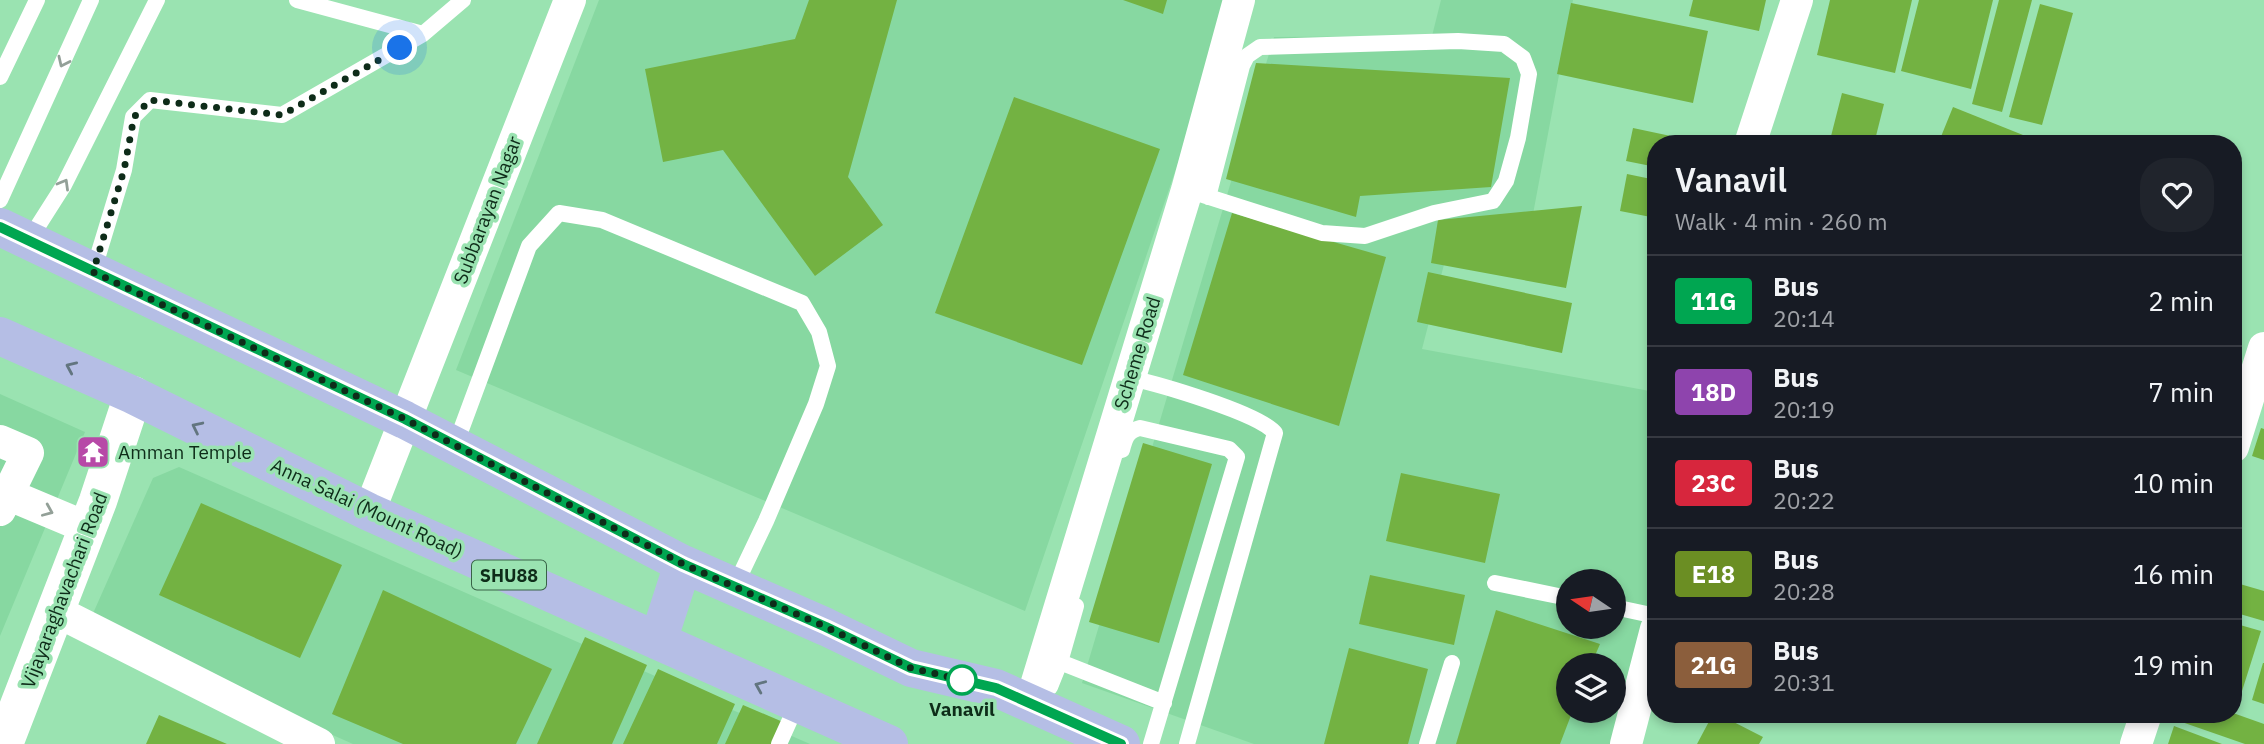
<!DOCTYPE html>
<meta charset="utf-8">
<style>
:root{--surface:#171b24;--page:#20242c;--text:#f1f3f6;--muted:#9ea1a6;--line:#363941}
body{margin:0;font-family:"IBM Plex Sans",sans-serif;background:var(--page);color:var(--text);height:100vh;display:flex;flex-direction:column;font-size:26px;white-space:nowrap}
*{box-sizing:border-box;margin:0}
p{font-size:23px;color:var(--muted)}
.icon{flex:none;width:38px;height:38px;fill:none;stroke:currentColor;stroke-width:2;stroke-linecap:round;stroke-linejoin:round}
.map{position:relative;flex:1;overflow:hidden}
.sheet{position:absolute;left:1647px;top:135px;width:595px;height:588px;display:flex;flex-direction:column;background:var(--surface);border-radius:28px;box-shadow:0 4px 10px #0003}
.sheet>*{flex:none}
.badge{padding:0 14px;border-radius:5px;font-size:24px;line-height:46px}
.needle{width:46px;rotate:283deg}
.fabs{position:absolute;left:1556px;top:569px;display:grid;gap:14px}
.fabs a{display:grid;place-items:center;width:70px;height:70px;border-radius:50%;background:var(--surface);box-shadow:0 4px 10px #0003;font-size:35px}
.you{position:absolute;width:35px;height:35px;margin:-18px;border:5px solid #fff;border-radius:50%;background:#1a73e8;box-shadow:0 0 0 10px #1a73e833}
.map>.badge{position:absolute;translate:-50% -50%;box-shadow:0 0 0 4px #fff}
.round{display:grid;place-items:center;flex:none;width:74px;height:74px;border-radius:28px;background:var(--page)}
.overview{display:flex;align-items:center;justify-content:space-between;height:119px;padding:0 28px}
h1{font-size:33px;font-weight:600;line-height:52px}
ul{padding:0;list-style:none}
li{display:flex;align-items:center;gap:21px;height:91px;padding:0 28px;border-top:2px solid var(--line)}
li div{flex:1}
li b{display:block;font-size:26px}
li em{font-style:normal}
li .badge{min-width:77px;font-weight:700;text-align:center}
.map>svg:first-child{display:block}
.built{fill:#87d8a1;fill-rule:evenodd}
.building{fill:#73b242}
.lines{fill:none;stroke-linecap:round;stroke-linejoin:round}
.service{stroke:#fff;stroke-width:16}
.minor{stroke:#fff;stroke-width:32}
.tertiary{stroke:#fff;stroke-width:38}
.primary{stroke:#b5bee5;stroke-width:38}
.oneway{stroke:#93a098}
.oneway2{stroke:#62757f}
.line-casing{stroke:#fff;stroke-width:16}
.line{stroke:#00a651;stroke-width:10}
.walk{stroke:#0e2c19;stroke-width:7;stroke-dasharray:0 12.6}
.stop-dot{fill:#fff;stroke:#00a651;stroke-width:3.5}
.labels{text-anchor:middle;dominant-baseline:central;stroke-width:7;stroke-linejoin:round;paint-order:stroke}
.shield{fill:#9ae3b1;stroke:#386347;stroke-width:2}
.shield-label{font-size:18px;font-weight:bold;fill:#0e2c19}
.street-label{font-size:19px;fill:#0e2c19;stroke:#9ae3b1}
.poi-label{font-size:19px;fill:#0e2c19;stroke:#9ae3b1;text-anchor:start}
.stop-label{font-size:19px;font-weight:bold;fill:#0e2c19;stroke:#9ae3b1}
</style>
<div class="map">
<svg width="2264" height="744" viewBox="0 0 2264 744">
<rect width="100%" height="100%" fill="#9ae3b1"/>
<path class="built" d="M599,0H1226L1179,160L1025,611L456,370Z
M1441,0H1573L1533,214L1453,230L1422,349L1655,392V514L1644,654L1613,744H1254L1082,683L1274,37L1432,36ZM1568,581H1614V626H1568ZM1568,665H1614V710H1568Z
M0,394L85,432L0,636Z
M179,467L810,744H353L283,713L91,618L153,478Z"/>
<path class="building" d="M809,0H897L848,177L883,225L815,276L723,150L663,162L645,69L795,39Z
M1123,0H1167L1163,14Z
M1693,0H1766L1759,31L1689,16Z
M1830,0H1912L1895,73L1817,55Z
M1919,0H1993L1971,89L1901,71Z
M1999,0H2032L2002,112L1972,104Z
M1571,3L1708,31L1693,103L1557,74Z
M2040,4L2073,13L2042,125L2009,117Z
M1256,63L1510,78L1491,187L1360,196L1356,217L1226,179Z
M1842,93L1884,104L1874,144H1829Z
M1014,97L1160,149L1082,365L935,313Z
M1953,107L2023,135L2020,144H1938Z
M1633,128L1699,142V144H1656V167L1626,161Z
M1627,174L1656,180V218L1620,211Z
M1582,206L1566,288L1431,263L1438,220Z
M1232,213L1386,257L1339,426L1183,375Z
M1428,272L1572,303L1562,353L1417,322Z
M2261,428L2264,429V460L2252,456Z
M1143,443L1212,464L1159,643L1089,622Z
M1401,473L1500,494L1485,563L1386,541Z
M201,503L342,565L300,658L159,595Z
M1370,575L1465,595L1454,645L1359,624Z
M2233,582L2264,591V621L2233,612Z
M383,590L552,669L516,744H403L332,714Z
M1496,610L1600,644L1591,665H1568V710H1573L1560,744H1456Z
M2233,623L2261,631L2236,710L2233,709Z
M585,637L647,665L612,744H537Z
M1349,648L1428,669L1408,744H1324Z
M2263,663H2264V704L2252,700Z
M658,669L735,704L717,744H623Z
M743,705L783,722L773,744H725Z
M2233,713L2264,724V744H2245L2176,720L2178,714Z
M1713,714H1718L1763,737L1759,744H1697Z
M159,715L227,744H146Z
M2174,726L2222,744H2168Z"/>
<g class="lines">
<path class="service" d="M297,0L423,34
M0,77L37,0
M1187,190L1322,233L1365,236L1434,213L1493,201L1506,181L1518,138L1529,74L1523,58L1504,44L1458,41L1260,47L1247,56L1242,66L1208,197
M0,200L91,0
M29,240L64,185L157,0
M93,272L124,170L133,117L150,100L282,115L423,34L463,0
M1130,378C1158,384 1259,413 1275,433L1187,744
M455,446L529,246L559,213L602,220L802,303L819,332L828,366L816,404L766,521L735,586
M1122,450C1125,438 1127,431 1140,428L1229,449L1237,457L1151,744
M1495,583L1568,598
M1614,607L1656,616
M1060,662L1164,703
M1050,687L1060,662L1076,606
M779,744L798,702
M1427,744L1452,663"/>
<path class="minor" d="M1750,144L1797,0
M0,441L28,453L0,510
M2233,447L2264,348
M7,494L88,528
M369,512L570,0
M56,611L319,744
M1030,705L1187,190L1239,0
M1626,744L1656,629
M2136,744L2146,714"/>
<path class="tertiary" d="M4,744L98,501L133,395"/>
<path class="primary" d="M0,227L405,420L683,564L826,627L911,668L996,688L1121,744
M0,336L133,395L369,512L889,744
M658,641L683,564"/>
</g>
<defs><path id="oneway-chevron" d="M-2-3.5L2.5 0L-2 3.5" fill="none" stroke-width="1.6" stroke-linecap="round" stroke-linejoin="round" transform="scale(1.75)"/></defs>
<g class="oneway">
<use href="#oneway-chevron" transform="translate(63 62) rotate(115)"/>
<use href="#oneway-chevron" transform="translate(64 184) rotate(-60)"/>
<use href="#oneway-chevron" transform="translate(48 511) rotate(23)"/>
</g>
<g class="oneway2">
<use href="#oneway-chevron" transform="translate(71 367) rotate(-156)"/>
<use href="#oneway-chevron" transform="translate(197 427) rotate(-154)"/>
<use href="#oneway-chevron" transform="translate(760 686) rotate(-157)"/>
</g>
<g class="lines">
<defs>
<path id="line" d="M0,227L405,419L683,564L826,627L911,668L996,688L1121,744"/>
</defs>
<use href="#line" class="line-casing"/>
<use href="#line" class="line"/>
<path class="walk" d="M400,48L282,115L150,100L134,117L124,170L93,272L405,419L683,564L826,627L911,668L962,680"/>
</g>
<defs>
<symbol id="temple-square" viewBox="-11 -11 22 22"><rect x="-9" y="-9" width="18" height="18" rx="4" fill="#b749a7" stroke="#9ae3b1"/><path d="M0-6L5-2H3V0L6.5 2.5H4V6H1.5V3h-3V6H-4V2.5H-6.5L-3 0V-2H-5Z" fill="#fff"/></symbol>
</defs>
<g fill-rule="evenodd">
<use href="#temple-square" x="74" y="433" width="38" height="38"/>
</g>
<circle class="stop-dot" cx="962" cy="680" r="14"/>
<g class="labels">
<rect class="shield" x="472" y="560.5" width="74" height="29" rx="5"/>
<g class="shield-label">
<text x="509" y="575">SHU88</text>
</g>
<g class="street-label">
<text transform="translate(487 210) rotate(-69)">Subbarayan Nagar</text>
<text transform="translate(1137 353) rotate(-73)">Scheme Road</text>
<text transform="translate(367 508) rotate(25)">Anna Salai (Mount Road)</text>
<text transform="translate(64 590) rotate(-69)">Vijayaraghavachari Road</text>
</g>
<g class="poi-label">
<text x="118" y="452">Amman Temple</text>
</g>
<g class="stop-label">
<text x="962" y="709">Vanavil</text>
</g>
</g>
</svg>
<div class="fabs">
<a><svg class="needle" viewBox="-14 -14 28 28"><path d="M0-13l5 13h-10z" fill="#e53935"/><path d="M0 13l5-13h-10z" fill="#9ea1a6"/></svg></a>
<a><svg class="icon" aria-label="layers" viewBox="0 0 24 24"><path d="M12 4l9 5-9 5-9-5zM3 14l9 5 9-5"/></svg></a>
</div>
<div class="you" style="left:400px;top:48px"></div>
<section class="sheet">
<div class="overview"><div><h1>Vanavil</h1><p>Walk · 4 min · 260 m</p></div><a class="round"><svg class="icon" aria-label="heart" viewBox="0 0 24 24"><path d="M12 20l-8-8c-3-5 5-10 8-4 3-6 11-1 8 4z"/></svg></a></div>
<ul>
<li><span class="badge" style="background:#00a651;color:#fff">11G</span><div><b>Bus</b><p>20:14</p></div><em>2 min</em></li>
<li><span class="badge" style="background:#8e44ad;color:#fff">18D</span><div><b>Bus</b><p>20:19</p></div><em>7 min</em></li>
<li><span class="badge" style="background:#d7263d;color:#fff">23C</span><div><b>Bus</b><p>20:22</p></div><em>10 min</em></li>
<li><span class="badge" style="background:#6b8e23;color:#fff">E18</span><div><b>Bus</b><p>20:28</p></div><em>16 min</em></li>
<li><span class="badge" style="background:#8b5e3c;color:#fff">21G</span><div><b>Bus</b><p>20:31</p></div><em>19 min</em></li>
</ul>
</section>
</div>
